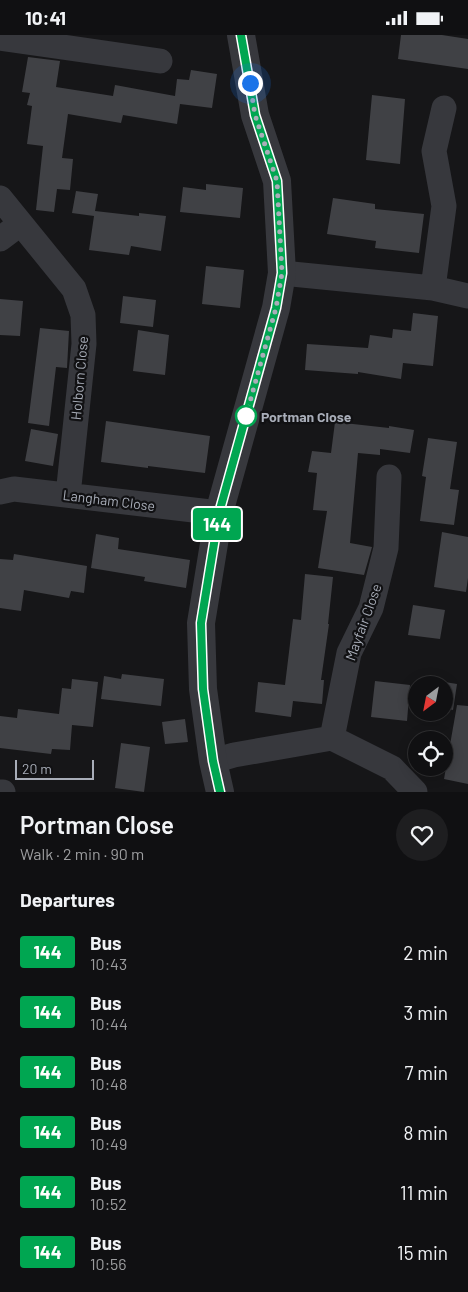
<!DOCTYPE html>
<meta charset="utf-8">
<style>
:root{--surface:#101012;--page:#1e1e20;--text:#f1f3f6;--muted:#9c9d9f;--line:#303032}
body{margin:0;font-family:Barlow,sans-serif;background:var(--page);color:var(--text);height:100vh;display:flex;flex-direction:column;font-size:19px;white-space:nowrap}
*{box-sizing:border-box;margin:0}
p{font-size:16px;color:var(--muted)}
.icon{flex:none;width:28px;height:28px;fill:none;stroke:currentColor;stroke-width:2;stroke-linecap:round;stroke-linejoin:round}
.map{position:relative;height:757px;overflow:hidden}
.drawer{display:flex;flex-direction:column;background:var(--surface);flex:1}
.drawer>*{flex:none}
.badge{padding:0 10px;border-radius:4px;font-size:18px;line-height:32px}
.needle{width:32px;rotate:212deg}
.buttons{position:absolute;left:408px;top:641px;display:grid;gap:10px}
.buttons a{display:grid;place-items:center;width:45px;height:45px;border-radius:50%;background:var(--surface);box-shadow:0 2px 12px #0003,0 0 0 1px var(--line);font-size:25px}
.scale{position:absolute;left:15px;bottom:12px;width:79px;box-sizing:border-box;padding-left:5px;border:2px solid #a8adb8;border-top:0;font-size:14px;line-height:18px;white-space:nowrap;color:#a8adb8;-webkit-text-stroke:4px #111113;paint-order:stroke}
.you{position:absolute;width:25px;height:25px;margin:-12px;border:4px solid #fff;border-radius:50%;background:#1a73e8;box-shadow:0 0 0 8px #1a73e833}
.map>.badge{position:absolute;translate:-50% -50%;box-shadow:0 0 0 2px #fff}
h2{padding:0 20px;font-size:19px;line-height:45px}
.round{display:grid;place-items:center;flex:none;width:52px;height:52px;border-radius:26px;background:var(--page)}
.summary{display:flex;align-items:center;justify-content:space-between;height:85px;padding:0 20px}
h1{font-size:24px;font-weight:600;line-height:38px}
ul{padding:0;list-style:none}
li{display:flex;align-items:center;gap:15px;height:60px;padding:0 20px}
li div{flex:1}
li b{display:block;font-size:19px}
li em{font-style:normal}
li .badge{min-width:55px;font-weight:700;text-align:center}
.status{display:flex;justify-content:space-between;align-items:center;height:35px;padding:0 25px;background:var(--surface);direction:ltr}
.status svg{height:14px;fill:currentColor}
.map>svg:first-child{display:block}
.building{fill:#404145}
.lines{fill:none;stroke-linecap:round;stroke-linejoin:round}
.minor{stroke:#37383d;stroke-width:25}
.tertiary{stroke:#37383d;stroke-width:28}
.line-casing{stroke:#fff;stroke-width:11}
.line{stroke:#00a651;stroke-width:8}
.walk{stroke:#a8adb8;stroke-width:5;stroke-dasharray:0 9}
.stop-dot{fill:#fff;stroke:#00a651;stroke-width:2.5}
.labels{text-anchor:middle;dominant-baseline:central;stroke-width:4.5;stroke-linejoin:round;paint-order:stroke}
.street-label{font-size:14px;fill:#a8adb8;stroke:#111113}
.stop-label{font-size:14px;font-weight:bold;fill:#a8adb8;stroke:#111113;text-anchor:start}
</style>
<div class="status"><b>10:41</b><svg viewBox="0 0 49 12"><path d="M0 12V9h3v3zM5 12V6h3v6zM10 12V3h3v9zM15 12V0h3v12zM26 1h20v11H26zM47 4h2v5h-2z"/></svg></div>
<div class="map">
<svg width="468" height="757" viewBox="0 0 468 757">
<rect width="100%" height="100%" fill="#161618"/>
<path class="building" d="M401,0H442L468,4V34L398,24Z
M28,22L60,26L56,52L113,61L115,50L175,61L177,44L189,45L191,35L217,39L212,73L180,69L177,89L123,80L121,88L68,79L62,123L73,124L70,155L57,154L54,177L36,175L43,111L27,109L32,71L27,70L30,58L22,57Z
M372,60L405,64L400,129L366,125Z
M206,149L243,153L240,183L180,177L183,152L206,155Z
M76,156L98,159L95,176L139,181V178L166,181L161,216L131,211L129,220L89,215L94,181L72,178Z
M333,163L375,169V174L424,179L419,218L375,213L376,206L327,199Z
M206,231L244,235L240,273L202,269Z
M123,261L156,265L153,292L120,288Z
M0,264L23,266L20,301L0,300Z
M413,278L438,281L433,331L403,328L401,344L358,337V339L305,335L307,309L368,313L370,300L392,303L393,294L411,296Z
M40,293L69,296L67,333L56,332L49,391L28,388Z
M138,295L169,300L165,340L133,336Z
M106,386L210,401L205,438L148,431V433L101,427Z
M335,387L389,393V391L414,395L410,418L380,414V420L358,418L350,508L372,512L364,540L318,533L327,476L313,475L317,438L308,437L312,416L331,418Z
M31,394L58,399L53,431L25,426Z
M428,403L457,407L450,454L459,455L454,490L420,486L426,442L422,441Z
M442,497L468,502V543L466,557L434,552Z
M96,499L119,503L118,514L190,525L186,553L144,546L145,542L91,533Z
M14,519L87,531L84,558L71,556L69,563L24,555L21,576L0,573V524L13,525Z
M305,539L333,542L328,589H329L321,645H324L322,669L293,666L291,682L255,677L258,647L285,650L293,584L301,585Z
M413,570L445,575L440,604L408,600Z
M122,639L164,644L161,671L101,664L104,641L121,644Z
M420,643L457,649L453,675L444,673V650H419Z
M72,644L98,647L93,692L72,690L70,715L52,714L51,719L0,713V681L17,683L18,674L59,679L62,653L71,654Z
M375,646L410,650L407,686L371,682Z
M457,670L468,671V749L444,744Z
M185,684L188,707L165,709L162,687Z
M121,708L150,712L144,757L115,753Z"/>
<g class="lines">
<path class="minor" d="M0,3L160,26
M0,163L74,254L83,280L84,309L68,460
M0,204L20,189
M282,238L433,253L468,261
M433,253L444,171L434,116L444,73
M0,457L14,454L219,478
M332,703L349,618L371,573L386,513L389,442
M213,726L234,720L332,703L392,733L415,757
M0,757H3"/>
<path class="tertiary" d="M220,757L213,726L203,654L201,588L219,478L276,273L282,238L277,146L255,80L241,0"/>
</g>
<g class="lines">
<defs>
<path id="line" d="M220,757L213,726L203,654L201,588L219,478L276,273L282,238L277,146L255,80L241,0"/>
</defs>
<use href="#line" class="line-casing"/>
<use href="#line" class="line"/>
<path class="walk" d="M246,381L276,273L282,238L277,146L255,80L250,48"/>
</g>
<circle class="stop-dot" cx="246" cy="381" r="10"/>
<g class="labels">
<g class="street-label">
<text transform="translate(79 343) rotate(-85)">Holborn Close</text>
<text transform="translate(109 465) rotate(7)">Langham Close</text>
<text transform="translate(363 587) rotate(-70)">Mayfair Close</text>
</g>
<g class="stop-label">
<text x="261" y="381">Portman Close</text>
</g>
</g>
</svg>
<div class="buttons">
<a><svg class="needle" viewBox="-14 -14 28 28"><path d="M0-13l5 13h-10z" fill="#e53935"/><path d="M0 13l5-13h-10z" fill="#9c9d9f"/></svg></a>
<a><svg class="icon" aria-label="locate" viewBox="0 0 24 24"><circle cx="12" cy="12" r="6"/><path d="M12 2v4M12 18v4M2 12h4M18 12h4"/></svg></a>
</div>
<div class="scale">20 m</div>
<div class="you" style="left:250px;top:48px"></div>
<b class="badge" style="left:217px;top:489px;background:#00a651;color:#fff">144</b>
</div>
<section class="drawer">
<div class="summary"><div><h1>Portman Close</h1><p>Walk · 2 min · 90 m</p></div><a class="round"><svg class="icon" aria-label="heart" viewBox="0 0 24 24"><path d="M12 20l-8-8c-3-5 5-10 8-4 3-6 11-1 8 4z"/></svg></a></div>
<h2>Departures</h2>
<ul>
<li><span class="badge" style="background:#00a651;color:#fff">144</span><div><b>Bus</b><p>10:43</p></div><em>2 min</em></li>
<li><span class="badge" style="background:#00a651;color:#fff">144</span><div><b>Bus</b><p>10:44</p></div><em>3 min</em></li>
<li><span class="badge" style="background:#00a651;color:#fff">144</span><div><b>Bus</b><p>10:48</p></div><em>7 min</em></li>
<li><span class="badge" style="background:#00a651;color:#fff">144</span><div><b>Bus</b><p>10:49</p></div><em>8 min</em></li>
<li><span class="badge" style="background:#00a651;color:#fff">144</span><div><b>Bus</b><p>10:52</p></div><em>11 min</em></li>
<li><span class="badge" style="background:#00a651;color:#fff">144</span><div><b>Bus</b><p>10:56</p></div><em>15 min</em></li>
</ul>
</section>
